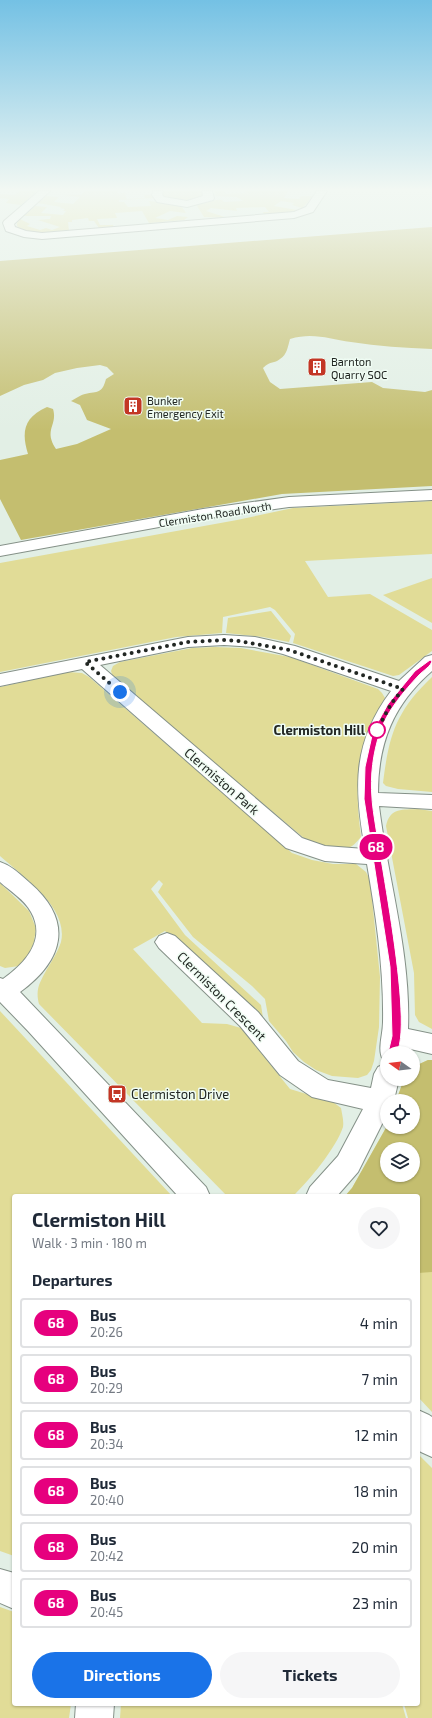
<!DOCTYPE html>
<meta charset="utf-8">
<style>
:root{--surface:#fff;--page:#f6f6f7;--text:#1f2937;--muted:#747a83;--line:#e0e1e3;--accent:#1a73e8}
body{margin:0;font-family:"Exo 2",sans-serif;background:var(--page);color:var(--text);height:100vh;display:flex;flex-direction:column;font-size:15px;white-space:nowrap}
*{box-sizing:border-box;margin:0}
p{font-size:13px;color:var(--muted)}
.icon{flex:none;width:22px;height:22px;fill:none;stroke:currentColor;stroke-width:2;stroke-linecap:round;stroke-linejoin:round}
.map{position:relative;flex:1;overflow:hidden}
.details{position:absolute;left:12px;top:1194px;width:408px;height:512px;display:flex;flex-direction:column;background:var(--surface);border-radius:4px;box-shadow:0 1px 3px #0004}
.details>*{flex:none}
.badge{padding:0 8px;border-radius:13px;font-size:14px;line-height:26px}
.needle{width:26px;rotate:284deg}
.controls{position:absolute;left:380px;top:1046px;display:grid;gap:8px}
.controls a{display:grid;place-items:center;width:40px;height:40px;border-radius:50%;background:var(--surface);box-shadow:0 1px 3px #0004;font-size:20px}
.you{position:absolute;width:20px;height:20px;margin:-10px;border:3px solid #fff;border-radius:50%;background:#1a73e8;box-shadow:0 0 0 6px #1a73e833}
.map>.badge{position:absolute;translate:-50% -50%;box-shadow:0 0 0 2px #fff}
h2{padding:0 20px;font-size:15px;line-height:36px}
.round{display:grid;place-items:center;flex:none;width:42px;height:42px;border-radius:21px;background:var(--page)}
.summary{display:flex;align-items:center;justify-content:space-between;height:68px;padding:0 20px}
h1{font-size:19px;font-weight:700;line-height:30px}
.action{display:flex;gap:8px;margin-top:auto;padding:8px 20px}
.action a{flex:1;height:46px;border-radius:24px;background:var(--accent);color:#fff;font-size:16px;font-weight:700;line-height:46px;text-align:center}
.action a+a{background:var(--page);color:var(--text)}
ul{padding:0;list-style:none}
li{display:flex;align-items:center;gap:12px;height:50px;margin:0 8px 6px;padding:0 12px;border:2px solid var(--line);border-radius:4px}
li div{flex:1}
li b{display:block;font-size:15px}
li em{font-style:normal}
li .badge{min-width:44px;font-weight:700;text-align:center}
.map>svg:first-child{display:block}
.green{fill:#e1dc97;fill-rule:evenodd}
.forest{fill:#c4be6f;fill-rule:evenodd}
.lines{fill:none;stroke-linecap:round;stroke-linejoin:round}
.minor-casing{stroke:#859188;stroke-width:2}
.minor{fill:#fff;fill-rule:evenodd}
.line{fill:#e6007e;stroke:#fff}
.walk{stroke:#222723;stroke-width:4;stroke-dasharray:0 7.2}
.stop-dot{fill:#fff;stroke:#e6007e;stroke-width:2}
.labels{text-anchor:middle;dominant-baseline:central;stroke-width:3;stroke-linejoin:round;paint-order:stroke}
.far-poi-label{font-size:11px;fill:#222723;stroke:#effcf3;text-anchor:start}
.far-street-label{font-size:11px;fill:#222723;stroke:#effcf3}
.stop-label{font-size:13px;font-weight:bold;fill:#222723;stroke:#effcf3;text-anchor:end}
.street-label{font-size:13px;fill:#222723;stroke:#effcf3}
.poi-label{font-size:13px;fill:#222723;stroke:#effcf3;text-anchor:start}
</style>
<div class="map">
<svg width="432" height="1718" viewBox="0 0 432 1718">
<rect width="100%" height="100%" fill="#e2efe5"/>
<path class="green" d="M20,191H37L21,205L6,203L9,199L0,198V194L14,195Z
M85,191H136H118L117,193H128L125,194L127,199L145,198L144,195H152L154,198L119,200V202H124L128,207L151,206L149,201C156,201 175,205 182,207L186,213L170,211L155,218L168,220L177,216L188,217L184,220L149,223L142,211L115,213L117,218L97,219L100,225H113L114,227L99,228L94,221H89L88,218L72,220V222H68L69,231C52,232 31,237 17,226V223L20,219L30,224L27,226L40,230L46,228L52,230L60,227L38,220L50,219L51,216H24L35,206L47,207L41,213L63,215L66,211H63L65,209L60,208L61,207L38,203L46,196L59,197L54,202L73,204L80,197L65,195H81Z
M163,191H201L206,196L188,203L163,197Z
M214,191H224L226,194L246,193L245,191H288L284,198L299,199L301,196H312L309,201L302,208L292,205L294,203L281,201L274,206L297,210L288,213L264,215L263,212H269L265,207L236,208L237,211L211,208L206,211L228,218L204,217L197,206L198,205C207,203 213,199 222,200L224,202L243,201L237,197L216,196Z
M432,501V554L305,561L328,597L370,594L432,630V651L399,675L393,676L384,673L293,643L295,634L275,610L270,607L223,617L222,633L176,637L0,672V563L237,520L293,508Z
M432,578V623L383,595Z
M271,611L291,636L289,642L263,637L226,633L228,618Z
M215,647L241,648L290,657L378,689L382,693L385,698C381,707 374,716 370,725C355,763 356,798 361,837C358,840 355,844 352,846C343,852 315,843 305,839L113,677L111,671L113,666L120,662L192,648Z
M68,672L82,673L89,677L292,853L312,860L333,864H356L366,872L370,880L380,977L379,1027L374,1061L371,1070L367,1075L358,1078L332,1076L316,1070L304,1062L293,1052L286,1041L269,1021L265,999L252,986L193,937L158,892L163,884L159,880L151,889L185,935L261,1005L263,1018L165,931L133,949L202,1023L227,1024L241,1028L290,1089L333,1102L341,1108C342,1114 344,1121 343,1127C336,1148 309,1181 293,1196H227L39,1004C35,989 40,982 47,969C52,961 58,951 61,942C69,907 22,876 0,856V687Z
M432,677V792L398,789L386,786L383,783C389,735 396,711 432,677Z
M418,809L432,811V1029L419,1022L415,1015L414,973L386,826C390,807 403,810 418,809Z
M0,883L29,911L36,928L34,942L28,956L19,966L5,968L0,966Z
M0,1011L172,1196H14V1556L0,1551Z
M428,1060H432V1412L418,1397V1196H345L352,1188L387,1126V1127H413V1101H396L404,1079H413V1067ZM387,1149H413V1175H387Z
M418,1454L432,1468V1718H408L404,1704H418Z
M0,1607L14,1612V1704H71L69,1718H0Z
M121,1704H402L406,1718H120Z"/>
<path class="forest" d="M432,227V349C405,348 378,346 351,342C329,339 313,332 290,339C288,346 287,355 280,359C274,364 271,360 263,368L270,382L280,389L372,382L383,388L425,392L432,390V486L282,494L21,540L0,499V460L28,454C21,432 24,417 47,407L53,409C58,425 43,430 56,449L77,444L111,429L87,420L80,405L71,401C75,399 80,395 85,394C98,391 102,394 106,379L114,374L107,367L100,365L77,368L55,373L43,380L24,385L0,396V261Z
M428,1060H432V1272L418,1273V1196H345L352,1188L387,1126V1127H413V1101H396L404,1079H413V1067ZM387,1149H413V1175H387Z"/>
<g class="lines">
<defs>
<path id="minor" d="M39,191H50L14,224L15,227L26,231L42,233L294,212L306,207L317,191H327L313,212L294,218L42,239L24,237L6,231L3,223L4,221Z
M153,191H163L162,195L164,197L187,201L203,196L202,191H212L214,198L213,200L187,207L157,202L152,195Z
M432,490V500L289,507L203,519L0,556V546L203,509L289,497Z
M224,635L255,637L295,646L399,681L425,657L432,655V671C394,704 378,742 378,793L432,795V809L379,806C388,880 411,953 408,1029L432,1034V1054L406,1048L405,1053H387V1062L383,1060C377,1049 383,1035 383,1022C384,969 376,916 367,864L325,861L286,848L82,669L0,686V674L188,637ZM224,645L255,647L283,654L391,691C352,743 354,788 365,849L325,846L302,838L100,665L188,647Z
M0,862C12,866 21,875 30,883C74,921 64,960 20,992L206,1187L210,1196H178L28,1031L0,1002V978L3,979C24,964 47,940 31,912C25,900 10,891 0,882Z
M167,933L175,936L258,1012L298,1061L328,1080L371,1088L374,1074L378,1067L387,1063V1079H399L394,1100L387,1101V1114L358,1172L337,1196H306L310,1187L338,1156L363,1109L312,1097L280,1075L240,1026L159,948L155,942L159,936Z
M418,1410L429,1415L432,1417V1457L421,1452L418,1450Z
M0,1569L14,1573V1609L0,1603Z
M76,1704H114L113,1718H75Z"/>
</defs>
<use href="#minor" class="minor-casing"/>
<use href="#minor" class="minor"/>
</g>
<linearGradient id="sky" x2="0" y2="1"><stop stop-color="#74c1e4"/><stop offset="0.44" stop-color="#f2f8f3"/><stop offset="1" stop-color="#f2f8f3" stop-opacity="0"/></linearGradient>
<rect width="432" height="431" fill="url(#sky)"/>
<path class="line" d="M430,660L432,661C431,666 424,670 419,675C404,691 387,711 380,732C373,753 370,776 372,798C373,830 421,1047 392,1057L388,1053L392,1036L390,967L364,799L365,767L373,731L388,704L415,671Z"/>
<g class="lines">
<path class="walk" d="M120,692L85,662L188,642L224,640L239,641L289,650L403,689L391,704L377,730"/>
</g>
<defs>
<symbol id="building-square" viewBox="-11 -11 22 22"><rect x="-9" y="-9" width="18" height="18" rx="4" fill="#c33625" stroke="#effcf3"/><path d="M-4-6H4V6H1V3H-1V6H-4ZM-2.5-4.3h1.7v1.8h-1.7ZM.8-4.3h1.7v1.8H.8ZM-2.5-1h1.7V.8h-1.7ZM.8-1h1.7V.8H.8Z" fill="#fff"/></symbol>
<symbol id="bus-square" viewBox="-11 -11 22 22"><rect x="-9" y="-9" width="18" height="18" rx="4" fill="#c33625" stroke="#effcf3"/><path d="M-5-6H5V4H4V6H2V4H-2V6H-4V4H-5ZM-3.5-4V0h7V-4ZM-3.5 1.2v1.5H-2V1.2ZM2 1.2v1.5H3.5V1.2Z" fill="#fff"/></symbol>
</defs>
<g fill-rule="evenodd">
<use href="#building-square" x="306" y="356" width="22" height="22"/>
<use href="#building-square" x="122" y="395" width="22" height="22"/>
<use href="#bus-square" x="106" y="1083" width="22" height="22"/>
</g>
<circle class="stop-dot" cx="377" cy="730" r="8"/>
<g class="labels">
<g class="far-poi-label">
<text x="331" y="361">Barnton<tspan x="331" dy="13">Quarry SOC</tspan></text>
<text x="147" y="400">Bunker<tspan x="147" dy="13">Emergency Exit</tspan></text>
</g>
<g class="far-street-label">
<text transform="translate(215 514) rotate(-9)">Clermiston Road North</text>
</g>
<g class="stop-label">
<text x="365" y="730">Clermiston Hill</text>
</g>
<g class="street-label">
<text transform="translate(222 781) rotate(41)">Clermiston Park</text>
<text transform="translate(222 996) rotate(45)">Clermiston Crescent</text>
</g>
<g class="poi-label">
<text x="131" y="1094">Clermiston Drive</text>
</g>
</g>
</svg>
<div class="controls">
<a><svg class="needle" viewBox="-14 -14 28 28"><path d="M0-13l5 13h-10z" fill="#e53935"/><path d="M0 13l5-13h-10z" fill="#747a83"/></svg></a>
<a><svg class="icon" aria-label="locate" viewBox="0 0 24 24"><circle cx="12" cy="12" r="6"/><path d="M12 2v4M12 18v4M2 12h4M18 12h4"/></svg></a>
<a><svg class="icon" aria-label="layers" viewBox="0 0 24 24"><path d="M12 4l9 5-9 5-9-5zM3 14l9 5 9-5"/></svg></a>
</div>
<div class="you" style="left:120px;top:692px"></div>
<b class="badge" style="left:376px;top:847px;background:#e6007e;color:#fff">68</b>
<section class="details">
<div class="summary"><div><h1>Clermiston Hill</h1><p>Walk · 3 min · 180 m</p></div><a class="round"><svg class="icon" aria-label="heart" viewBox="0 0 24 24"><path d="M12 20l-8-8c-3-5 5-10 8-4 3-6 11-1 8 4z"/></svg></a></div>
<h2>Departures</h2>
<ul>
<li><span class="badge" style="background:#e6007e;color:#fff">68</span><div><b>Bus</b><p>20:26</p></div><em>4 min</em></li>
<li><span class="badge" style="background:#e6007e;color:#fff">68</span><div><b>Bus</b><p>20:29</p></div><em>7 min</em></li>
<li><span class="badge" style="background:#e6007e;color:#fff">68</span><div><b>Bus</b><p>20:34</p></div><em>12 min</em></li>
<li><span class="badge" style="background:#e6007e;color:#fff">68</span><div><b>Bus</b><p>20:40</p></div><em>18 min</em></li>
<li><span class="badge" style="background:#e6007e;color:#fff">68</span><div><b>Bus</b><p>20:42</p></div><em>20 min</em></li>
<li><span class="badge" style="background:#e6007e;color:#fff">68</span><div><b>Bus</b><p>20:45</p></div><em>23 min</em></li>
</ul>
<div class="action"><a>Directions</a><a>Tickets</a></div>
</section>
</div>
